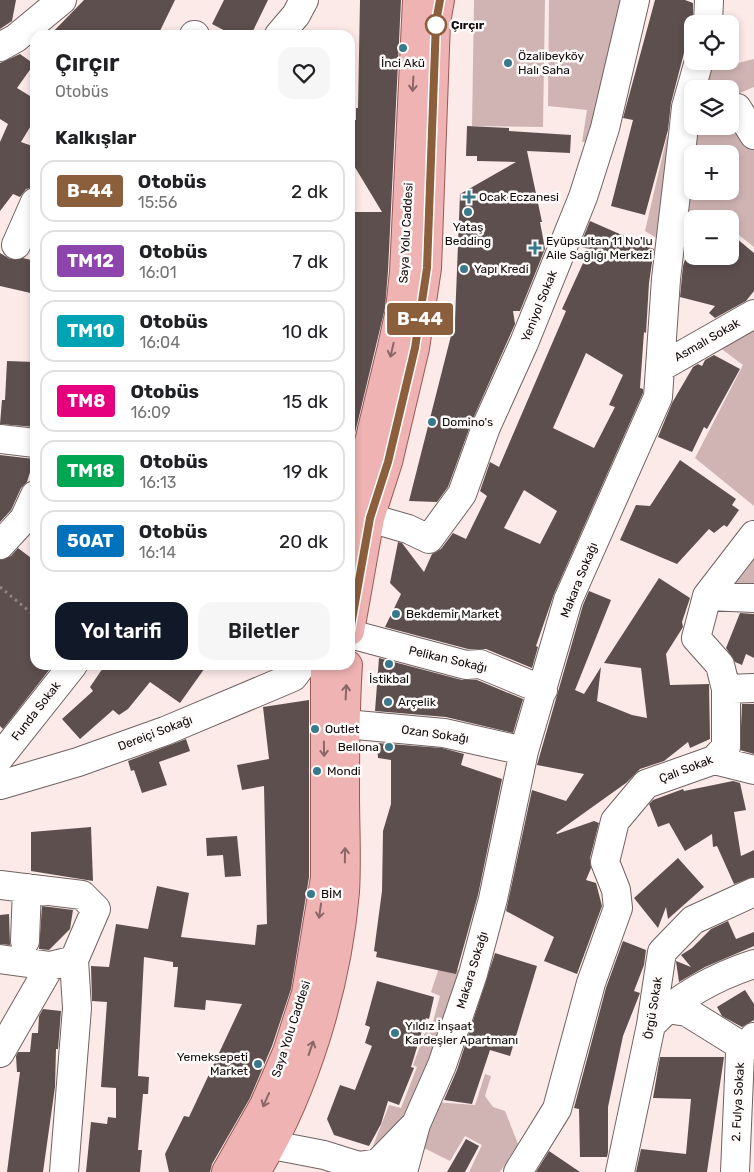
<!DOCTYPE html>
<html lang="tr">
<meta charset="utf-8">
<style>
:root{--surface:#fff;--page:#f6f6f6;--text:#202124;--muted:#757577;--line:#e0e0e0;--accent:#111827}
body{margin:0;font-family:Rubik,sans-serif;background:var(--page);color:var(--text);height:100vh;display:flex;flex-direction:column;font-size:19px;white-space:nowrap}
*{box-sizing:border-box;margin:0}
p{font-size:16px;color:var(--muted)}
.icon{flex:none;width:28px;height:28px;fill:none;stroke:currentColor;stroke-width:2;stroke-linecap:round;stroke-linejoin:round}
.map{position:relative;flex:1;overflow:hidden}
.panel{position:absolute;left:30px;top:30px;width:325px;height:640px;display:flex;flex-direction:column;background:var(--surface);border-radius:15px;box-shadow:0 2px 8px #0003}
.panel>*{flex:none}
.badge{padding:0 10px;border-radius:4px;font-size:18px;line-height:32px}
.tools{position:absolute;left:684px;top:15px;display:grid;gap:10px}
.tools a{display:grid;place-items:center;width:55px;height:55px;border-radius:10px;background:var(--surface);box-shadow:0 2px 8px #0003;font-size:25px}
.map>.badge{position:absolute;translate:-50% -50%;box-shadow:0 0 0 2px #fff}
h2{padding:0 25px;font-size:19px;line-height:45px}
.round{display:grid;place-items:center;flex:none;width:52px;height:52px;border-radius:15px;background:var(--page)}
.headline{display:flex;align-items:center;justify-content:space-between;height:85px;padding:0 25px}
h1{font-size:24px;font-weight:600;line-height:38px}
.action{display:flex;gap:10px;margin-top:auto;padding:10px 25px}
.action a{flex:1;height:58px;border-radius:15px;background:var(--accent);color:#fff;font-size:20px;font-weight:600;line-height:58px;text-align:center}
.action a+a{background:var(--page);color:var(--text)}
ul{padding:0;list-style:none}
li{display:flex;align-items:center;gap:15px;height:62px;margin:0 10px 8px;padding:0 15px;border:2px solid var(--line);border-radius:15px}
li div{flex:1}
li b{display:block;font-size:19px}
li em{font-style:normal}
li .badge{min-width:55px;font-weight:700;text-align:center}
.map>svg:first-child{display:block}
.green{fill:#d0b4b3;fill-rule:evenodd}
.building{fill:#5e4f4f;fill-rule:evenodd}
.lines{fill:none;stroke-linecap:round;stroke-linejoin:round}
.minor-casing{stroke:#716261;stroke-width:30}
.major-casing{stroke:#9a5856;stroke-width:30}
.path{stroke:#918483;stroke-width:3;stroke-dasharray:2.5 4;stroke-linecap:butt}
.minor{stroke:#fff;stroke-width:28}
.major{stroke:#eeb3b2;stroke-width:28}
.oneway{stroke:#8b6767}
.line-casing{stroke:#fff;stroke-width:11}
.line{stroke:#8b5e3c;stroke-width:8}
.stop-dot{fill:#fff;stroke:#8b5e3c;stroke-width:2.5}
.poi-dot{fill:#38798b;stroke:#fffbfb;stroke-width:2}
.labels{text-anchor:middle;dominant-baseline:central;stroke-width:5;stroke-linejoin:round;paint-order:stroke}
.stop-label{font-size:12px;font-weight:bold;fill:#110b0b;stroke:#fffbfb;text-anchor:start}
.poi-label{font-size:12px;fill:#110b0b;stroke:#fffbfb;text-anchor:start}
.street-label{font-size:12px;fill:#110b0b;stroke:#fffbfb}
</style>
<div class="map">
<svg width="754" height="1172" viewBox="0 0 754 1172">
<rect width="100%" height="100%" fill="#fceae9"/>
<path class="green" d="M474,0H545L543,127L472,126Z
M549,0H623L594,142H582L587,110L548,106Z
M754,59V87L730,97V89H705L706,71Z
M730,119L754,137V247L730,228V219H692V249L680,245L692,137L714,126H730ZM692,154H730V191H692Z
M667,136L678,137L665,243L645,231Z
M754,322V506L695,458L743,365L715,344Z
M754,557V594L726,591Z
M439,968L471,971L423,1091L380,1152L373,1146L389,1105L401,1108L417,1067L413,1065L428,1025H432L440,996L431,992Z
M485,1074L491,1076L485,1096L493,1107L505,1111L518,1144L500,1172H469L482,1145L465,1136L450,1161L420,1146L435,1102L475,1105Z"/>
<path class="building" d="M0,0H16L12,21L0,29Z
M84,0H175L158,35H50Z
M224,0H268L251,35H233L212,24Z
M360,0H401L388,271L385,308L350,454V304L353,250H350V212H382L350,159V119L356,120V108H358Z
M655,0H685L693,3V18L671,103L668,130L645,215L611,206L633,120L623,118Z
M20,54L34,64L17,88L35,99V119L21,142L35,147V187L26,189L20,197L13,194L0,211V142L8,124L0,119V63Z
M467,126L509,128V131L571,135L570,153L527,151L542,222H540L545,249L520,311H513L515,324L472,421L448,487L437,502L409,501L455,320L460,194L516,162L477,161V156H466Z
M590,221L654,249L649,283L646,333L644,332L640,388L643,389V393L554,594L536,646L538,647L532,668L486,649H468L385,627L401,594L390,583L398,542L402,543L424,572L432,554L441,549L453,533L466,539L487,496L480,491L490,462L499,467L566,311L562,309L589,250L580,246ZM586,353L623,375L609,405L615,407L594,448L553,428ZM524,490L557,511L540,544L504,528Z
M730,233L754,253V291L746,301L715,318L709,313L715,306L680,297L683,266L688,251L692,253V256H730Z
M0,253L10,259L23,258L35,261V294L0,286Z
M714,355L740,369L707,429L704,427L692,452L658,437L672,403L693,367L698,364L702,366L705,360Z
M7,361L35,362V427L0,424L2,400H5Z
M0,455L34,459L27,482L21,488L11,510L0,522Z
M680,460L736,499L732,505L739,510L727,527L724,525L714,533L709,529L677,564L620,540L636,505L650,506Z
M18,548L35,561V665H53L3,729L0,726V560L11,556Z
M659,578L690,598L682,622L683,627L666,654L670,685L709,684L710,739L690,748L688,742L664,761L640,769L626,783L556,833L557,834L594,821L599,823L590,858L591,868L586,880L596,883L602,906L577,974L544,961L554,937L506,911L532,790L566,801L584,774L537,765L583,605L589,591L611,600L575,690L584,694L601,667L597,701L632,715L647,718L641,668L604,663Z
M740,613L754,614V658L746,654L742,665L735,662L726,648Z
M379,658L462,680H477L523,699L513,733L446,717L375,711Z
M105,665H207L180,703L150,682L128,709L119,715L113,710L80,739L62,719L93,691L90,687Z
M309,700V877L291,989L272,1046L250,1098L212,1164L210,1172H169L165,1154L184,1116L189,1117L242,1004L206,1000L205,1010L174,1007L178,967H173V962L144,957L138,1076L149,1077L148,1094H143L138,1150H142L140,1172H86L91,1122L107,1124L108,1117L116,1118V1088L101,1087L107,1002L92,1001L91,966L109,967L116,924L148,929L157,886L189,893L181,937L255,945L257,925L267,924L264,786L242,790L237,765L269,759L263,707Z
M742,704H754V754L740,750Z
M186,739L190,751L159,762L167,785L142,793L134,770L131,771L128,761Z
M377,743L442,748L464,754L461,765L502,779L478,895L456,974L376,957L377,952L374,951L382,891L383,831L391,804V760L378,758Z
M733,781L740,783L746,810L734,812L741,856L754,850V877L734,884L717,846L713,847L712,834L685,851L669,823L658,827L649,804L653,800L683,789L684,791Z
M91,827L93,881L31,871V832Z
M237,836L241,876L225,877L223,855L207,856L206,838Z
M678,858L704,887L668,919L666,907L658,928L634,898Z
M42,906L73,910L70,929L49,950L39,949Z
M9,914L10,945L0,944V915Z
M728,921L736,939L754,932V946L705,967L679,982L676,961L691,967L681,955L692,948L711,929Z
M623,941L646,950L644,965L634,991L640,993L623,1036L608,1107V1152L607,1157H580L579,1109L574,1108L606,988Z
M495,953L537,966L510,1056L490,1050L472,1104L444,1100L457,1070Z
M377,981L434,997L429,1019L426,1018L411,1067L414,1068L399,1105L388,1101L381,1124L369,1146L334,1135L327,1119L340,1085L355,1090L372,1046L365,1043L370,1027L365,1025Z
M745,990L754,1004V1020L742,1027L722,1016L717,1007Z
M43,1009L61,1011L58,1049H56L55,1087L43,1172H7L20,1072H17L16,1056L18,1052H30L32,1033H38L39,1016Z
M660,1057H724L707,1172H636L641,1149L686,1154L691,1099L653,1098Z
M466,1139L479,1146L465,1172H447Z
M549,1151L580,1172H536Z"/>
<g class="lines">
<defs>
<path id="minor" d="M708,24L709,0
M194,35H195
M279,35L296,15L304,0
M0,47L16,38L62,0
M737,108L754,135
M16,245L35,202
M661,367L754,314
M0,439L35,443
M370,518L408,529L429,539L462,494L486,427L524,343L583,197L605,128L635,0
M0,545L24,519L35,495
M707,596L754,598
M350,634L466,665L480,664L543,690
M726,689L754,688
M345,724L444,733L524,751
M0,757L73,665
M714,760L754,770
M0,785L78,762L165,731L293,677L302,665
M0,885L82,895L96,909L74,960L50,966L0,1053
M25,941L27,888
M0,959L50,966
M666,1009L687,1012L745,1048
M651,1025C677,997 717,976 754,964
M272,1145L324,1155L359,1166L378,1163L413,1127
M64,1172L77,1008L74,960
M403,1172L416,1124L442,1065L473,974L493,899L524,751L568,600L658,397L666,279L683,135L686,107L699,61
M518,1172L557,1109L591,983L618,908L616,890L605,862L615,821L646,784L714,760L726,747V689L720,665L696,638L707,596L754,535
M620,1172L651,1025L662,952L693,920L754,892
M735,1172L740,1054L754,1037"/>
<path id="major" d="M350,520L392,347L400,310L404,272L417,0
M350,631L370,518L388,462L415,348L427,268L436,22L440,0
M226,1172L264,1105L287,1052L306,993L325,878V665
M256,1172C305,1092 337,986 345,892C347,860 345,826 345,794C345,751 345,708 348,665"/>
</defs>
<use href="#minor" class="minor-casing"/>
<use href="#major" class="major-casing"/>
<path class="path" d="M0,587L35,616"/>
<use href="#minor" class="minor"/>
<use href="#major" class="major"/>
</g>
<defs><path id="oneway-shaft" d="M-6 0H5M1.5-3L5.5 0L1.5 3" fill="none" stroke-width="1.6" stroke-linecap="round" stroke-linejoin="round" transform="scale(1.25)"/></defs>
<g class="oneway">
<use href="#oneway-shaft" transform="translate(413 84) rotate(93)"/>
<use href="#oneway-shaft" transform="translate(392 350) rotate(103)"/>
<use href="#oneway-shaft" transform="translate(346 692) rotate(-87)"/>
<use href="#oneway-shaft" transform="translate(324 749) rotate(89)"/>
<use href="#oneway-shaft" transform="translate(345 855) rotate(-89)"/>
<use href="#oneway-shaft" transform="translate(320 911) rotate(98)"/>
<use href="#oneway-shaft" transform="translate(311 1048) rotate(-71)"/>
<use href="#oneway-shaft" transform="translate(266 1100) rotate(114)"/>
</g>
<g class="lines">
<defs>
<path id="line" d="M350,631L370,518L388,462L415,348L427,268L436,22L440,0"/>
</defs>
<use href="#line" class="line-casing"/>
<use href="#line" class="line"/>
</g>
<circle class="stop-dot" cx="436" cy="25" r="10"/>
<g class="poi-dot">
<circle cx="403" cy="48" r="5"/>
<circle cx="508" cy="63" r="5"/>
<path d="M466.5 189.5h5v5h5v5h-5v5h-5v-5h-5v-5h5z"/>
<circle cx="468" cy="212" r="5"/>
<path d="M532.5 240.5h5v5h5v5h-5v5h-5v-5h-5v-5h5z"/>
<circle cx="464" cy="269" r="5"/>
<circle cx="432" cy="422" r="5"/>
<circle cx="396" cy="614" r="5"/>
<circle cx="389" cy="664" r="5"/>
<circle cx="388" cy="702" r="5"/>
<circle cx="315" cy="729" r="5"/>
<circle cx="389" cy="747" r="5"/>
<circle cx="317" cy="771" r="5"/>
<circle cx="311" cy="894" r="5"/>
<circle cx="395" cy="1033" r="5"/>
<circle cx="258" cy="1064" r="5"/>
</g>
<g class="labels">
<g class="stop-label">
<text x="451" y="25">Çırçır</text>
</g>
<g class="poi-label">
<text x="518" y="56">Özalibeyköy<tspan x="518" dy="14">Halı Saha</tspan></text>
<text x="403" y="63" text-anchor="middle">İnci Akü</text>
<text x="479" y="197">Ocak Eczanesi</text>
<text x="468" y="227" text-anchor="middle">Yataş<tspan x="468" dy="14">Bedding</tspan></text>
<text x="546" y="241">Eyüpsultan 11 No'lu<tspan x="546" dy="14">Aile Sağlığı Merkezi</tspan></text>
<text x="474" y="269">Yapı Kredi</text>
<text x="442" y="422">Domino's</text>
<text x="406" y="614">Bekdemir Market</text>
<text x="389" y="679" text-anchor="middle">İstikbal</text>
<text x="398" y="702">Arçelik</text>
<text x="325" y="729">Outlet</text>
<text x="379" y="747" text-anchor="end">Bellona</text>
<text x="327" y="771">Mondi</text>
<text x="321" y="894">BİM</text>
<text x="405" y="1026">Yıldız İnşaat<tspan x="405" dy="14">Kardeşler Apartmanı</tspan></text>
<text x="248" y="1057" text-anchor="end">Yemeksepeti<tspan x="248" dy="14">Market</tspan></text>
</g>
<g class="street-label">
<text transform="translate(406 233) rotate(-87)">Saya Yolu Caddesi</text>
<text transform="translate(539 306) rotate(-68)">Yeniyol Sokak</text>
<text transform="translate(707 340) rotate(-30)">Asmalı Sokak</text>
<text transform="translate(579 580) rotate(-68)">Makara Sokağı</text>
<text transform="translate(448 659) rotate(13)">Pelikan Sokağı</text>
<text transform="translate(36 711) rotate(-52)">Funda Sokak</text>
<text transform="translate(155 733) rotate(-21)">Dereiçi Sokağı</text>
<text transform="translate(435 734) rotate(8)">Ozan Sokağı</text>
<text transform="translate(686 769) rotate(-21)">Çalı Sokak</text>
<text transform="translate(472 970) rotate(-73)">Makara Sokağı</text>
<text transform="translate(653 1008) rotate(-81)">Örgü Sokak</text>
<text transform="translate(291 1029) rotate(-72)">Saya Yolu Caddesi</text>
<text transform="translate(738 1102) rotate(-87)">2. Fulya Sokak</text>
</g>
</g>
</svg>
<div class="tools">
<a><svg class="icon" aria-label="locate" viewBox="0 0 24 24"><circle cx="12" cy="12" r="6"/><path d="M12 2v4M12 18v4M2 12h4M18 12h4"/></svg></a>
<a><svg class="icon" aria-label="layers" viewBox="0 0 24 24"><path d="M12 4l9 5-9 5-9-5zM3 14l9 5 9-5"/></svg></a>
<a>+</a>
<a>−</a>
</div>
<b class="badge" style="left:420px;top:319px;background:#8b5e3c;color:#fff">B-44</b>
<section class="panel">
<div class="headline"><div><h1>Çırçır</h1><p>Otobüs</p></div><a class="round"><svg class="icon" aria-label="heart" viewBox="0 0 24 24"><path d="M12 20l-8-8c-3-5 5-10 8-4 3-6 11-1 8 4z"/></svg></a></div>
<h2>Kalkışlar</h2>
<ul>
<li><span class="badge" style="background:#8b5e3c;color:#fff">B-44</span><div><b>Otobüs</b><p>15:56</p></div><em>2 dk</em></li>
<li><span class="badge" style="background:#8e44ad;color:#fff">TM12</span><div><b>Otobüs</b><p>16:01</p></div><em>7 dk</em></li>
<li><span class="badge" style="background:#00a3b4;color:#fff">TM10</span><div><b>Otobüs</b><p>16:04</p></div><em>10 dk</em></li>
<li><span class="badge" style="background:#e6007e;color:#fff">TM8</span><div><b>Otobüs</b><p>16:09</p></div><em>15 dk</em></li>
<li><span class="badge" style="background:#00a651;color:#fff">TM18</span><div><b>Otobüs</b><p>16:13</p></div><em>19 dk</em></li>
<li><span class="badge" style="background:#0072bc;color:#fff">50AT</span><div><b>Otobüs</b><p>16:14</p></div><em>20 dk</em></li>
</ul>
<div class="action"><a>Yol tarifi</a><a>Biletler</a></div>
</section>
</div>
